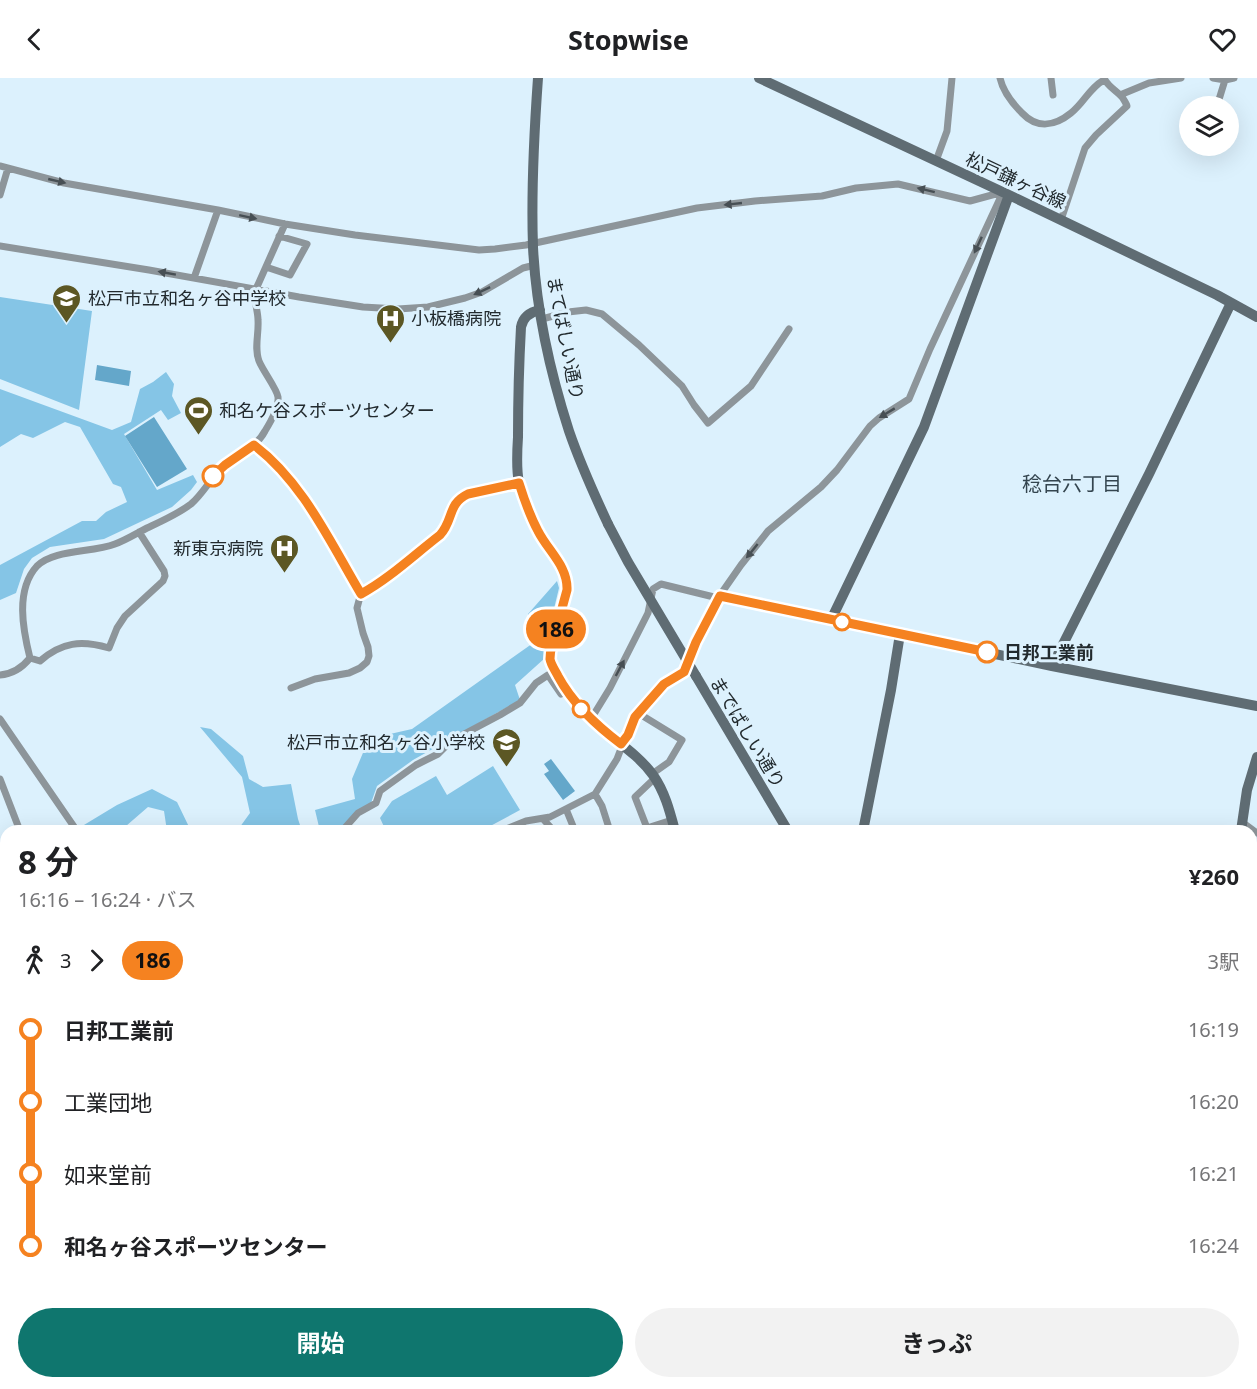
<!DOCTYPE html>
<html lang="ja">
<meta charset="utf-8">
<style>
:root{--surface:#fff;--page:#f2f2f2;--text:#202124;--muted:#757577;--accent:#0f766e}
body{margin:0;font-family:"Noto Sans","Noto Sans JP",sans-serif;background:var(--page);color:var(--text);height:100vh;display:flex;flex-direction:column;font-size:22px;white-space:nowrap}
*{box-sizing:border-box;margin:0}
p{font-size:20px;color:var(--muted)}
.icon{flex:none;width:33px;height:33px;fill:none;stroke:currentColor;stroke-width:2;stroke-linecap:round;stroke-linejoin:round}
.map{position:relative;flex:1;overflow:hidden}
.side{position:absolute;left:0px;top:747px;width:1257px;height:564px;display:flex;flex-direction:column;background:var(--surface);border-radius:18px 18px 0 0;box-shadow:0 6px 24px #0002}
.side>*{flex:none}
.badge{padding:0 12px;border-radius:20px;font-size:21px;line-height:39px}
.tools{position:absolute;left:1179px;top:18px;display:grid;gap:12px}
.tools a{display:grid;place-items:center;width:60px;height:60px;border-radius:50%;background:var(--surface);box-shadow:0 6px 24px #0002;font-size:30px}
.map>.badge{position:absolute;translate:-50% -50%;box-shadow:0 0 0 3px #fff}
.legs{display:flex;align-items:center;gap:9px;height:66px;padding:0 18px;font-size:20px}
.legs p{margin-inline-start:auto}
.summary{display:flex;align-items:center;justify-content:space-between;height:102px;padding:0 18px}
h1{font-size:33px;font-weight:700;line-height:45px}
.action{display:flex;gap:12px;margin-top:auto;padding:12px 18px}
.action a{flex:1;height:69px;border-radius:36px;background:var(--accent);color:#fff;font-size:24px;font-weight:700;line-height:69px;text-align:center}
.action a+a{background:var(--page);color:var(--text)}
ul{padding:0 18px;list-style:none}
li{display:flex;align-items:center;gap:21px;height:72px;font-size:22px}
li i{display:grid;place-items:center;width:9px;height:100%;margin:0 8px;background:currentColor}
li i::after{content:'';width:15px;height:15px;margin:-8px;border:4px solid;border-radius:50%;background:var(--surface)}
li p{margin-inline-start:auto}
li:first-child i{background:linear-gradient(#0000 50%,currentColor 0)}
li:last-child i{background:linear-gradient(currentColor 50%,#0000 0)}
header{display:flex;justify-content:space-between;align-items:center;height:78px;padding:0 18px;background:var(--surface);font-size:27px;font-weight:700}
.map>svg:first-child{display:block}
.green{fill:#85c5e6}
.water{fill:#64a7ca}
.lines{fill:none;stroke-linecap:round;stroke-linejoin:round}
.stream{stroke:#64a7ca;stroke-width:2}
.river{stroke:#64a7ca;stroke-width:12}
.street{stroke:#8d959a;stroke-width:7}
.secondary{stroke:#5f6c73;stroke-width:10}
.secondary-bridge{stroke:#5f6c73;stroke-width:10}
.oneway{fill:#474f54}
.line-1-casing{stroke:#fff;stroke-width:14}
.line-1{stroke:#f58220;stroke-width:9}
.stop-1-dot{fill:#fff;stroke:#f58220;stroke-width:3}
.labels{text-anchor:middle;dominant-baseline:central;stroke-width:6;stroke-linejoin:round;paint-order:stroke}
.street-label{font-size:18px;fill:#222a2e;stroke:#dcf1fd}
.poi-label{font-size:18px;fill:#222a2e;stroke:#dcf1fd;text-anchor:start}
.stop-label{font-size:18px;font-weight:bold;fill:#222a2e;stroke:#dcf1fd;text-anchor:start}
.neighbourhood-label{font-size:20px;fill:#34454f;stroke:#dcf1fd}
</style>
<header><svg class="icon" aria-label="back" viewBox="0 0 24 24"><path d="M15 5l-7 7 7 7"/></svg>Stopwise<svg class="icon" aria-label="heart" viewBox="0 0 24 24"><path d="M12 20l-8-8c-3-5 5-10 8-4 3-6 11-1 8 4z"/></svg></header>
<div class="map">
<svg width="1257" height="1311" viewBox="0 0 1257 1311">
<rect width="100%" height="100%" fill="#dcf1fd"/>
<path class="green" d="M0,219L92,233L79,332L0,301Z
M166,294L174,306L172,318L181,335L168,342L161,332L124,356L157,412L193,397L197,404L191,412L172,429L104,461L50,469L32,480L24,491L16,515L0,522V487L82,443H96L106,434L127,424L121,409L113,406L80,349L65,344L33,360L21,356L0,369V311L112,352L131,344L140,311L153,304Z
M557,503L559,510L545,568V580L515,607L520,622L413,682L377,708L370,728L343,753H320L315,732L355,721L352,701L365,670L390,656L412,651L536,563L528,536Z
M200,649L211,651L243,678L249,701L263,709L291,706L298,741L302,753H237L250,735L242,699Z
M493,688L520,732L481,753H386L380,740L392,723L436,698L447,717Z
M152,711L177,724L191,753H167L164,733L148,729L126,748V753H74L117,727Z"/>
<path class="water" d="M97,287L131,293L129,308L95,302Z
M154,339L187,391L157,409L125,358Z
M551,681L575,713L563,722L544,696L549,693L544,686Z"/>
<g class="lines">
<path class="stream" d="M0,985L6,982"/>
<path class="river" d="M0,1151L2,1158L6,1164
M0,1172L6,1178
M136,1305L143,1311"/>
<path class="street" d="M1000,0C1003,14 1012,25 1022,35C1037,51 1055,48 1071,35C1084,25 1090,9 1104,2
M1051,0L1053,17
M1213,0L1225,2L1234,0
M1120,17L1149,5L1181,0
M1217,28L1225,2
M936,83L947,53L952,0
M0,88L64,105L218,132L285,146L355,157L479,172L495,171L526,167L697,130L755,123L822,118L856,110L898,106L970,123L1003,114
M0,117L8,90
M1061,142L1085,70L1096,57L1127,28C1127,27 1123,20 1122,19C1116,12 1108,9 1104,0
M0,168L149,192L299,219L363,229L398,231L428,229L465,220L482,214L523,190L535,187
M266,189L290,197L307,166L279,158
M194,200L218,132
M542,241L568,234L586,232L602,236L639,267L682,308L694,327L708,345L751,308L789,251
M254,367C303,405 330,463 361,515L376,508L440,457C454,442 447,426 468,416L519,405
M30,580L40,583C62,564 81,562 109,570L117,550L125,538L163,503L165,498L164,493L139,454
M0,597C13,596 22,590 30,580C23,552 15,512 37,488C54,471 92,475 115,466C126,462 137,455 147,450C162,443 178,436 191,426C204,415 211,399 224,388C238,376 256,370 265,353C270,345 279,330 278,319C277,311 263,293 259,283C254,270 259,256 258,242C258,232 253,222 256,211L285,146
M291,610L315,601L349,595L360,590L367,584L369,578L368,569L363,555L357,530L361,515
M638,635L682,662L669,684L652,696
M0,641L77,753
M591,641L610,610L648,535L653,511L661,506L718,520L741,487L768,453L821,409L837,392L870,348L879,340L909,321L930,271L1003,114
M621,666L628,657L635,639L664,606L684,594L718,520
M655,700L635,719L647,750L672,742
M0,701L20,753
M595,716L602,728L609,750L607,753
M566,731L575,753
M543,741L554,753
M1242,744L1257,755
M342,753L358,735L376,725L380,713L416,687L438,676L451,663L500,637L520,625L536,605L548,597L561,616L567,612
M501,753L526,743L550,739L595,716L617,681L622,668
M0,785L6,783
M1251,837L1257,838
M0,845H6
M0,1100L6,1124
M0,1180L6,1189
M1251,1199L1257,1206
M1251,1232L1257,1227
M1251,1258L1257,1261
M348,1305L356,1311
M464,1305H466
M590,1305L597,1311
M748,1305L751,1311
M1051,1305L1055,1311
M1244,1305L1257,1309
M2,1311L8,1305
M452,1311L455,1305
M659,1311L663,1305
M869,1311L874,1305
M1000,1311L1002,1305
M1038,1311L1040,1305"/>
<path class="secondary" d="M538,0C534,56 531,113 533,169C536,231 550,294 569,353C580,385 594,416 608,446
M759,0L1009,117L1217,217L1257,239
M540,232C530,234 523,239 521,249C519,285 518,322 518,359C517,374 516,390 519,405C522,420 530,438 537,452C547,472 568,488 567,512L552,567C548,585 555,595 565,609C574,622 583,634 595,645C614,662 638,676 653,697C665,714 670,734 675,753
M720,518L1052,588L1257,628
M831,542L924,349L1009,117
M1052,588L1149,396L1231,225
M696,598L788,753
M863,753L891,612L900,556
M1241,753L1247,712L1257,679
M0,808L6,813
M1251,844L1257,862
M1251,1087L1257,1084
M1113,1305L1116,1311"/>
<path class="secondary-bridge" d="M608,446L628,484L696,598"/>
</g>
<defs><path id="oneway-solid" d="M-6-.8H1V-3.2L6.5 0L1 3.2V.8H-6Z" transform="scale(1.5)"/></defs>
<g class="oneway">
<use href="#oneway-solid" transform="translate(57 103) rotate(13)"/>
<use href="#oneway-solid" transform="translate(926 112) rotate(-166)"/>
<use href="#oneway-solid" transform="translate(733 126) rotate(174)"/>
<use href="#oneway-solid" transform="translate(248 139) rotate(12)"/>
<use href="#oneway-solid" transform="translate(978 167) rotate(115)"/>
<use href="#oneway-solid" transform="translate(167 195) rotate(-170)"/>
<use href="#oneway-solid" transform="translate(482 213) rotate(155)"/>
<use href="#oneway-solid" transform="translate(887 335) rotate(149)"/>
<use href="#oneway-solid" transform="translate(752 473) rotate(129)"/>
<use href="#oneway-solid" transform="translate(620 590) rotate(-62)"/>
</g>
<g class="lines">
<defs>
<path id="line-1" d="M213,398L225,387L254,367C303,404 330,464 361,516C390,500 414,477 440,457C454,442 447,426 468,416L519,405C524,421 530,438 538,453C548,473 568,488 567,512L552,567C551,571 550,576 550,581C551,587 555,592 558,598C573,626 596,647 621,666L628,657L635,639L664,606L684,594L696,564L720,518L987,574"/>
</defs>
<use href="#line-1" class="line-1-casing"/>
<use href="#line-1" class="line-1"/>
</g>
<defs>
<symbol id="school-pin" viewBox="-11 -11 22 30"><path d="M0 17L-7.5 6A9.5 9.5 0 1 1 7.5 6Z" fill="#5c5724" stroke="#dcf1fd"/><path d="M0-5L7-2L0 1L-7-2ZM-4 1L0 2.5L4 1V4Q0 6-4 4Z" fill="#fff"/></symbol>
<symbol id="hospital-pin" viewBox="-11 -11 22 30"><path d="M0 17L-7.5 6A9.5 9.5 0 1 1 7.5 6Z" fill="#5c5724" stroke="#dcf1fd"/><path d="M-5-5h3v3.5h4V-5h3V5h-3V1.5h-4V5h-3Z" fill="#fff"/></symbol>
<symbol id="stadium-pin" viewBox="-11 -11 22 30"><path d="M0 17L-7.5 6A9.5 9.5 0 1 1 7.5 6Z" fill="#5c5724" stroke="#dcf1fd"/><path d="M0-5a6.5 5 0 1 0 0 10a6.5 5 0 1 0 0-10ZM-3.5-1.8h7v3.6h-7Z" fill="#fff"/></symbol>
</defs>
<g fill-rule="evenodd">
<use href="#school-pin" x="50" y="204" width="33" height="45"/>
<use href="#hospital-pin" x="374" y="224" width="33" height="45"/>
<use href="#stadium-pin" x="182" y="316" width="33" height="45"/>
<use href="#hospital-pin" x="268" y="454" width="33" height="45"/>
<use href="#school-pin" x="490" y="648" width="33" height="45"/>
</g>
<g class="stop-1-dot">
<circle cx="213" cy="398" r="10"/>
<circle cx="842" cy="544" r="8"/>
<circle cx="987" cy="574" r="10"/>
<circle cx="581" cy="631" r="8"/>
</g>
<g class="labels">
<g class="street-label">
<text transform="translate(1016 102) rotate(25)">松戸鎌ヶ谷線</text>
<text transform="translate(566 260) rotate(79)">まてばしい通り</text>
<text transform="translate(748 654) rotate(59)">までばしい通り</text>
</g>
<g class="poi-label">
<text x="88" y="220">松戸市立和名ヶ谷中学校</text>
<text x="411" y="240">小板橋病院</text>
<text x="219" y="332">和名ケ谷スポーツセンター</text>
<text x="263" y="470" text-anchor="end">新東京病院</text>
<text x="485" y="664" text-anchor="end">松戸市立和名ヶ谷小学校</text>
</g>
<g class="stop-label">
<text x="1004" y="574">日邦工業前</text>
</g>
<g class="neighbourhood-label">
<text x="1072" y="405">稔台六丁目</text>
</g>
</g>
</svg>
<div class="tools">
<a><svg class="icon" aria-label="layers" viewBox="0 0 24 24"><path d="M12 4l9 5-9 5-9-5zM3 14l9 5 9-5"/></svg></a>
</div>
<b class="badge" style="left:556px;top:551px;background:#f58220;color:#111">186</b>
<section class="side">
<div class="summary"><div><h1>8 分</h1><p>16:16 – 16:24 · バス</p></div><b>¥260</b></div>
<div class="legs"><svg class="icon" aria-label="walk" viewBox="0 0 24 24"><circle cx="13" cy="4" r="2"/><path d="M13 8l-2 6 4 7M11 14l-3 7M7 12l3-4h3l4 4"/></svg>3<svg class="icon" aria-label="forward" viewBox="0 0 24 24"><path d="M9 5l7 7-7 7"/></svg><b class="badge" style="background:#f58220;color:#111">186</b><p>3駅</p></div>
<ul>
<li><i style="color:#f58220"></i><b>日邦工業前</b><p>16:19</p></li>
<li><i style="color:#f58220"></i><span>工業団地</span><p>16:20</p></li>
<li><i style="color:#f58220"></i><span>如来堂前</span><p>16:21</p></li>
<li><i style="color:#f58220"></i><b>和名ヶ谷スポーツセンター</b><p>16:24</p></li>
</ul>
<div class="action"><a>開始</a><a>きっぷ</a></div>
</section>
</div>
